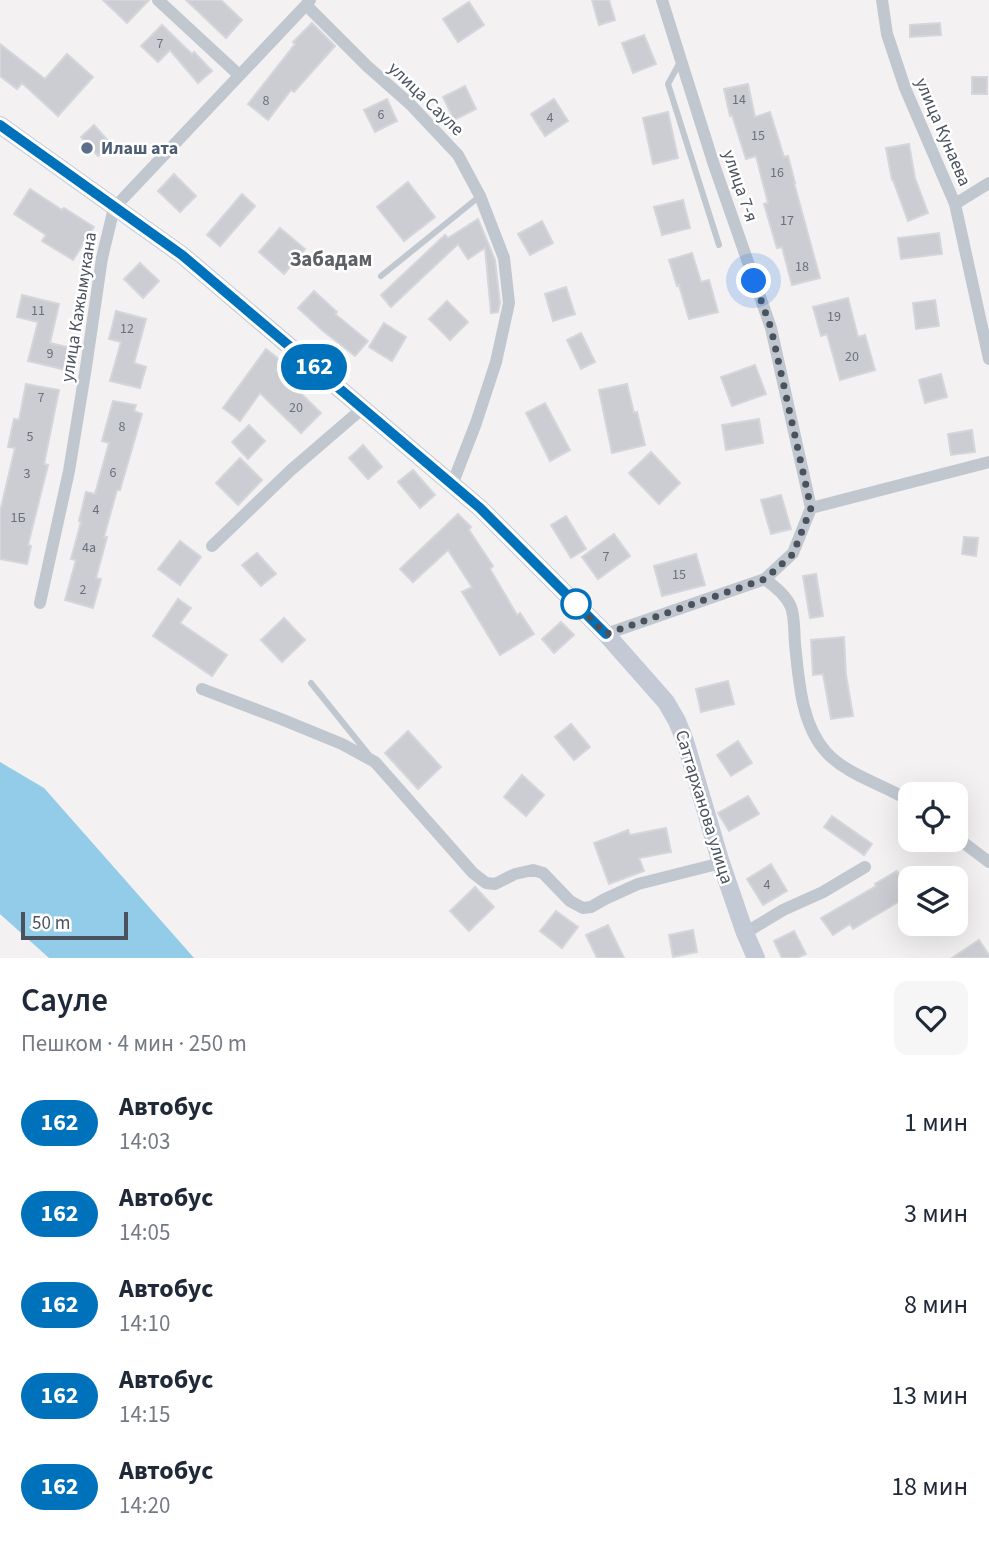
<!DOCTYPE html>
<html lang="ru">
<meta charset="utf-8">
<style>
:root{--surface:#fff;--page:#f6f6f7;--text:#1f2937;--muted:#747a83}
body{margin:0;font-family:"Source Sans 3",sans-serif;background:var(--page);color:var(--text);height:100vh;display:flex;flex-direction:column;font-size:26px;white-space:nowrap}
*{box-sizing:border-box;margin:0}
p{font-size:23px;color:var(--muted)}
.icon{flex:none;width:38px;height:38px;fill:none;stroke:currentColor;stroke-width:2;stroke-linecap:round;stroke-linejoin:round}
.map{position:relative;height:958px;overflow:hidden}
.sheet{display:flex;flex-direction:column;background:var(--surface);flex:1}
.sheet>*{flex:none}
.badge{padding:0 14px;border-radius:23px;font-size:24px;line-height:46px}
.fabs{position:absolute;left:898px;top:782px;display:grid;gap:14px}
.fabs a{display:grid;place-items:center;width:70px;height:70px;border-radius:14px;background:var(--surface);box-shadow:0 7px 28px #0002;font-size:35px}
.scale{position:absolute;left:21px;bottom:18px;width:107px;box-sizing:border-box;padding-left:7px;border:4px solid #4a525e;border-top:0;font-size:19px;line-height:24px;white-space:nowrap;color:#4a525e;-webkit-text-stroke:5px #fff;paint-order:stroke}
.you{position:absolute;width:35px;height:35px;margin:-18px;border:5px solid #fff;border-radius:50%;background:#1a73e8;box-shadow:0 0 0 10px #1a73e833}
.map>.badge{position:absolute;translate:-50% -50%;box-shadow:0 0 0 4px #fff}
.round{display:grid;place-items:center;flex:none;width:74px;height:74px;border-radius:14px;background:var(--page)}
.head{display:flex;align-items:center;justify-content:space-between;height:119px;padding:0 21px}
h1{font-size:33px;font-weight:600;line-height:52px}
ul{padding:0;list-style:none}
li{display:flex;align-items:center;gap:21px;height:91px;padding:0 21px}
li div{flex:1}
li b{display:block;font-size:26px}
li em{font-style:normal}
li .badge{min-width:77px;font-weight:700;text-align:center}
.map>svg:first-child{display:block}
.water{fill:#92cce8}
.building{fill:#cbcdd3;stroke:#d5d6dc;stroke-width:2}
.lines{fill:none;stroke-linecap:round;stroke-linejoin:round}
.lane{stroke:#c0c7cf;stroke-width:6}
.street{stroke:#c0c7cf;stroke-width:12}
.secondary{stroke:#c3cad6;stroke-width:18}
.line-casing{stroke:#fff;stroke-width:16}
.line{stroke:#0072bc;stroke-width:10}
.walk{stroke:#4a525e;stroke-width:7;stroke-dasharray:0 12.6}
.service-dot{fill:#5c6f8a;stroke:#fff;stroke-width:2.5}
.stop-dot{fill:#fff;stroke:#0072bc;stroke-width:3.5}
.labels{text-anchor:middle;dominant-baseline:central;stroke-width:5;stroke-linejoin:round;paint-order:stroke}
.number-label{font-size:14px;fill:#6a717b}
.street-label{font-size:18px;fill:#4a525e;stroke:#fff}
.service-label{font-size:18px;font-weight:bold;fill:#4e5e75;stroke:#fff;text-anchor:start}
.quarter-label{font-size:21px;font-weight:bold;fill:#5e6066;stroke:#fff}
</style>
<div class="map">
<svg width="989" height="958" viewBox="0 0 989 958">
<rect width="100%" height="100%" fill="#f3f1f1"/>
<path class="water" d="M0,762L44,788L194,958H49L0,914Z"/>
<path class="building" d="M103,0H149L127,23Z
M186,0H221L242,20L226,38Z
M592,0H609L615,20L599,25Z
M469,2L484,25L458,42L443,19Z
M312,23L335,46L294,92L291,90L268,120L248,104L295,44L293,42Z
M940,23L941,35L910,37V25Z
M162,25L192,54L194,52L212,71L198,83L170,50L158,62L141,46Z
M644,35L656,64L633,73L622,43Z
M0,44L45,79L67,54L93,77L58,116L22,83L17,89L0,76Z
M972,77H987V94H972Z
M748,84L755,117L770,112L784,157L788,156L795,183H794L820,278L792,285L782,247L777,248L764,204L768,203L756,156L746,159L732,115L730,116L724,89Z
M465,86L476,109L454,120L443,97Z
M387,99L397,121L375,132L364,110Z
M554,99L568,121L545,136L531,114Z
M668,112L678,158L653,164L643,118Z
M94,125L112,145L98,156L81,137Z
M909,144L915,178L928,213L908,221L893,180H892L886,148Z
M174,174L196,196L180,212L158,191Z
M408,182L435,217L404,241L377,207Z
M30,189L62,210L64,208L94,227L73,260L42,241L46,235L14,214Z
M242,194L255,206L220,246L207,235Z
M683,200L690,228L662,235L654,207Z
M478,219L495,260L500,303L498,312L491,313L485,248L468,259L458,244L391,307L381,295L445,235L448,238Z
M542,221L553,243L530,255L518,234Z
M280,228L305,249L284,274L259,252Z
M939,233L942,254L901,259L898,238Z
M692,253L701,282L709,280L718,312L689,319L679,285L677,286L669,260Z
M140,263L159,281L143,298L124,279Z
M566,287L575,314L553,321L545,294Z
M314,291L337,312L335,314L368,341L355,356L323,331L298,308Z
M22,295L59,304L50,343L71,348L66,370L28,361L38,322L17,317Z
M848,298L858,337L865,335L875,370L840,380L827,334L821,336L813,307Z
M935,300L939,326L916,329L913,303Z
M447,301L468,322L450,340L429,319Z
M116,311L146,319L134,363L146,367L140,388L110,381L121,342L109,339Z
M384,323L406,337L392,361L369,347Z
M581,333L595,362L581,369L567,340Z
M266,349L283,362L277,370L321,413L301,433L260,393L240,421L223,408Z
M755,365L766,394L732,406L721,377Z
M941,374L947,397L925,403L919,380Z
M26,384L59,390L44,464L48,465L28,545L31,546L27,564L0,559V512L15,448L8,447L14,419L19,420Z
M627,384L634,413L637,412L645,445L612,453L599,390Z
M113,401L136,405L134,411L142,414L120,490H117L104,537H107L96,578L101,579L93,608L65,600L76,560L71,559L81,522L79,521L86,492L95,494L109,443L102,441Z
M545,403L570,450L550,461L526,413Z
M759,419L763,443L726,450L722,425Z
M249,425L265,441L248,459L232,442Z
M972,430L975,452L951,455L948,434Z
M363,445L382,467L368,479L349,458Z
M651,452L680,483L659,504L629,473Z
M240,458L262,480L238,505L216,483Z
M413,470L435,495L420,508L398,482Z
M781,495L791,529L771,534L761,500Z
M458,514L471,527L469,530L493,566L490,569L517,615L520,613L534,634L500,655L462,592L472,587L448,550L413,582L400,569Z
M566,516L586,549L571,558L551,525Z
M614,534L630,556L598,579L582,557Z
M964,537L978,538L976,556L962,554Z
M180,541L201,557L180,585L158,569Z
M257,553L276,574L261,586L242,565Z
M696,554L705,585L662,596L654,566Z
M816,574L823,616L810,618L803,576Z
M178,599L191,608L180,623L227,655L212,676L153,636Z
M284,618L305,640L282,662L261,640Z
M561,622L574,635L554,653L542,639Z
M844,637L846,675L853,716L831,719L823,674L813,675L811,640Z
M728,681L734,704L701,712L696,689Z
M571,724L590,747L574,760L555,737Z
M408,731L441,767L418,789L385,753Z
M738,741L752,763L731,776L717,755Z
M522,775L544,795L526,816L504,797Z
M748,796L759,814L729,831L718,813Z
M832,816L872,844L864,855L824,827Z
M666,828L671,852L639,858L644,871L609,884L594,843L628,830L630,835Z
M771,864L787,891L763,905L747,879Z
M897,871L910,895L853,929L850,924L833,935L821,918L876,886L875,884Z
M475,887L494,907L469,931L450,911Z
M556,911L578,927L562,948L540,931Z
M608,925L624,958H597L586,935Z
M693,930L697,952L673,957L669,935Z
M794,931L806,954L797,958H782L774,941Z
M979,940L989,955V958H952Z"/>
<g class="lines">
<path class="lane" d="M680,62L668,84L719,245
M381,276L480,196
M311,683L369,755"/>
<path class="street" d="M158,0L239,75
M310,0L306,5L367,66L410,104L458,155L480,196L504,258L509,303L496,362L476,423L452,485
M662,0L713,162L771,328L811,508
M882,0L887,34L905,88L955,204L989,359
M955,204L989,183
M212,546L291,470L363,408
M40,603L69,471L86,367L102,258L114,208L306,5
M606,634L765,579
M202,689L281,719L342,744L375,762L473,873L486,883L495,884L515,874L533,870L543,873L570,901L583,908L591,907L605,899L638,884L721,863
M910,801C883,784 848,776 826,752C801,724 799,681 795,644C794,632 795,618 791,607C786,595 775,587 765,579L793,553L811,508L989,462
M956,837L989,862
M745,933L783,910L823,892L865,867"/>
<path class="secondary" d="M0,125L182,255L480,508L606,634L666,702L677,721L685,741L721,863L745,933L756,958"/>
</g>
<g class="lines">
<defs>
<path id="line" d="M0,125L182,255L480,508L606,634"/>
</defs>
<use href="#line" class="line-casing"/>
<use href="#line" class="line"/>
<path class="walk" d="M576,604L574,602L606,634L765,579L793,554L811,508L771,328L754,281"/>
</g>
<circle class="service-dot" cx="87" cy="148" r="7"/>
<circle class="stop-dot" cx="576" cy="604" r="14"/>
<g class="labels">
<g class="number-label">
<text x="160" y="44">7</text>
<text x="739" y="100">14</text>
<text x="266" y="101">8</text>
<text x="381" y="115">6</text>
<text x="550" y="118">4</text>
<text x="758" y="136">15</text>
<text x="777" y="173">16</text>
<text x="787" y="221">17</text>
<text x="802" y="267">18</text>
<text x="38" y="311">11</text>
<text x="834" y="317">19</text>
<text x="127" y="329">12</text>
<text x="50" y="354">9</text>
<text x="852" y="357">20</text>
<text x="41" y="398">7</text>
<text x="296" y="408">20</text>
<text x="122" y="427">8</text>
<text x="30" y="437">5</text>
<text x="113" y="473">6</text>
<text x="27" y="474">3</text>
<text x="96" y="510">4</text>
<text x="18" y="518">1Б</text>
<text x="89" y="548">4а</text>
<text x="606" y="557">7</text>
<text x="679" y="575">15</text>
<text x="83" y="590">2</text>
<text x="767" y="885">4</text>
</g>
<g class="street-label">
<text transform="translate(426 99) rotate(44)">улица Сауле</text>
<text transform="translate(943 132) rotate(67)">улица Кунаева</text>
<text transform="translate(740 186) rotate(71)">улица 7-я</text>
<text transform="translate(79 307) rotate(-81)">улица Кажымукана</text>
<text transform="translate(704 807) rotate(73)">Саттарханова улица</text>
</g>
<g class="service-label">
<text x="101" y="148">Илаш ата</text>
</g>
<g class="quarter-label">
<text x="331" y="259">Забадам</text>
</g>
</g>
</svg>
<div class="fabs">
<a><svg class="icon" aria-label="locate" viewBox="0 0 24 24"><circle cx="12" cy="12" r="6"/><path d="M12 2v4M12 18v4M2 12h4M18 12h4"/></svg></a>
<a><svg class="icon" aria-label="layers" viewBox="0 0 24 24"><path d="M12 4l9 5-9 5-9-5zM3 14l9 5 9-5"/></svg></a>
</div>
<div class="scale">50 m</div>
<div class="you" style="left:754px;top:281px"></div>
<b class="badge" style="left:314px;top:367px;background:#0072bc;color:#fff">162</b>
</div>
<section class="sheet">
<div class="head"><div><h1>Сауле</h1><p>Пешком · 4 мин · 250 m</p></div><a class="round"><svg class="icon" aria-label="heart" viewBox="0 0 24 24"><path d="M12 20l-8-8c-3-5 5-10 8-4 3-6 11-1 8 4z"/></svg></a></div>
<ul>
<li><span class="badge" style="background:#0072bc;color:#fff">162</span><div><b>Автобус</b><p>14:03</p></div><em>1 мин</em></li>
<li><span class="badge" style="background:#0072bc;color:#fff">162</span><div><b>Автобус</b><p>14:05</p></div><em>3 мин</em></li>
<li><span class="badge" style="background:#0072bc;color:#fff">162</span><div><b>Автобус</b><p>14:10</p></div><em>8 мин</em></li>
<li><span class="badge" style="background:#0072bc;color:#fff">162</span><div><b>Автобус</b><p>14:15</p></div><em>13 мин</em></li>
<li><span class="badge" style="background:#0072bc;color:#fff">162</span><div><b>Автобус</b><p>14:20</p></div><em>18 мин</em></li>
</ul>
</section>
